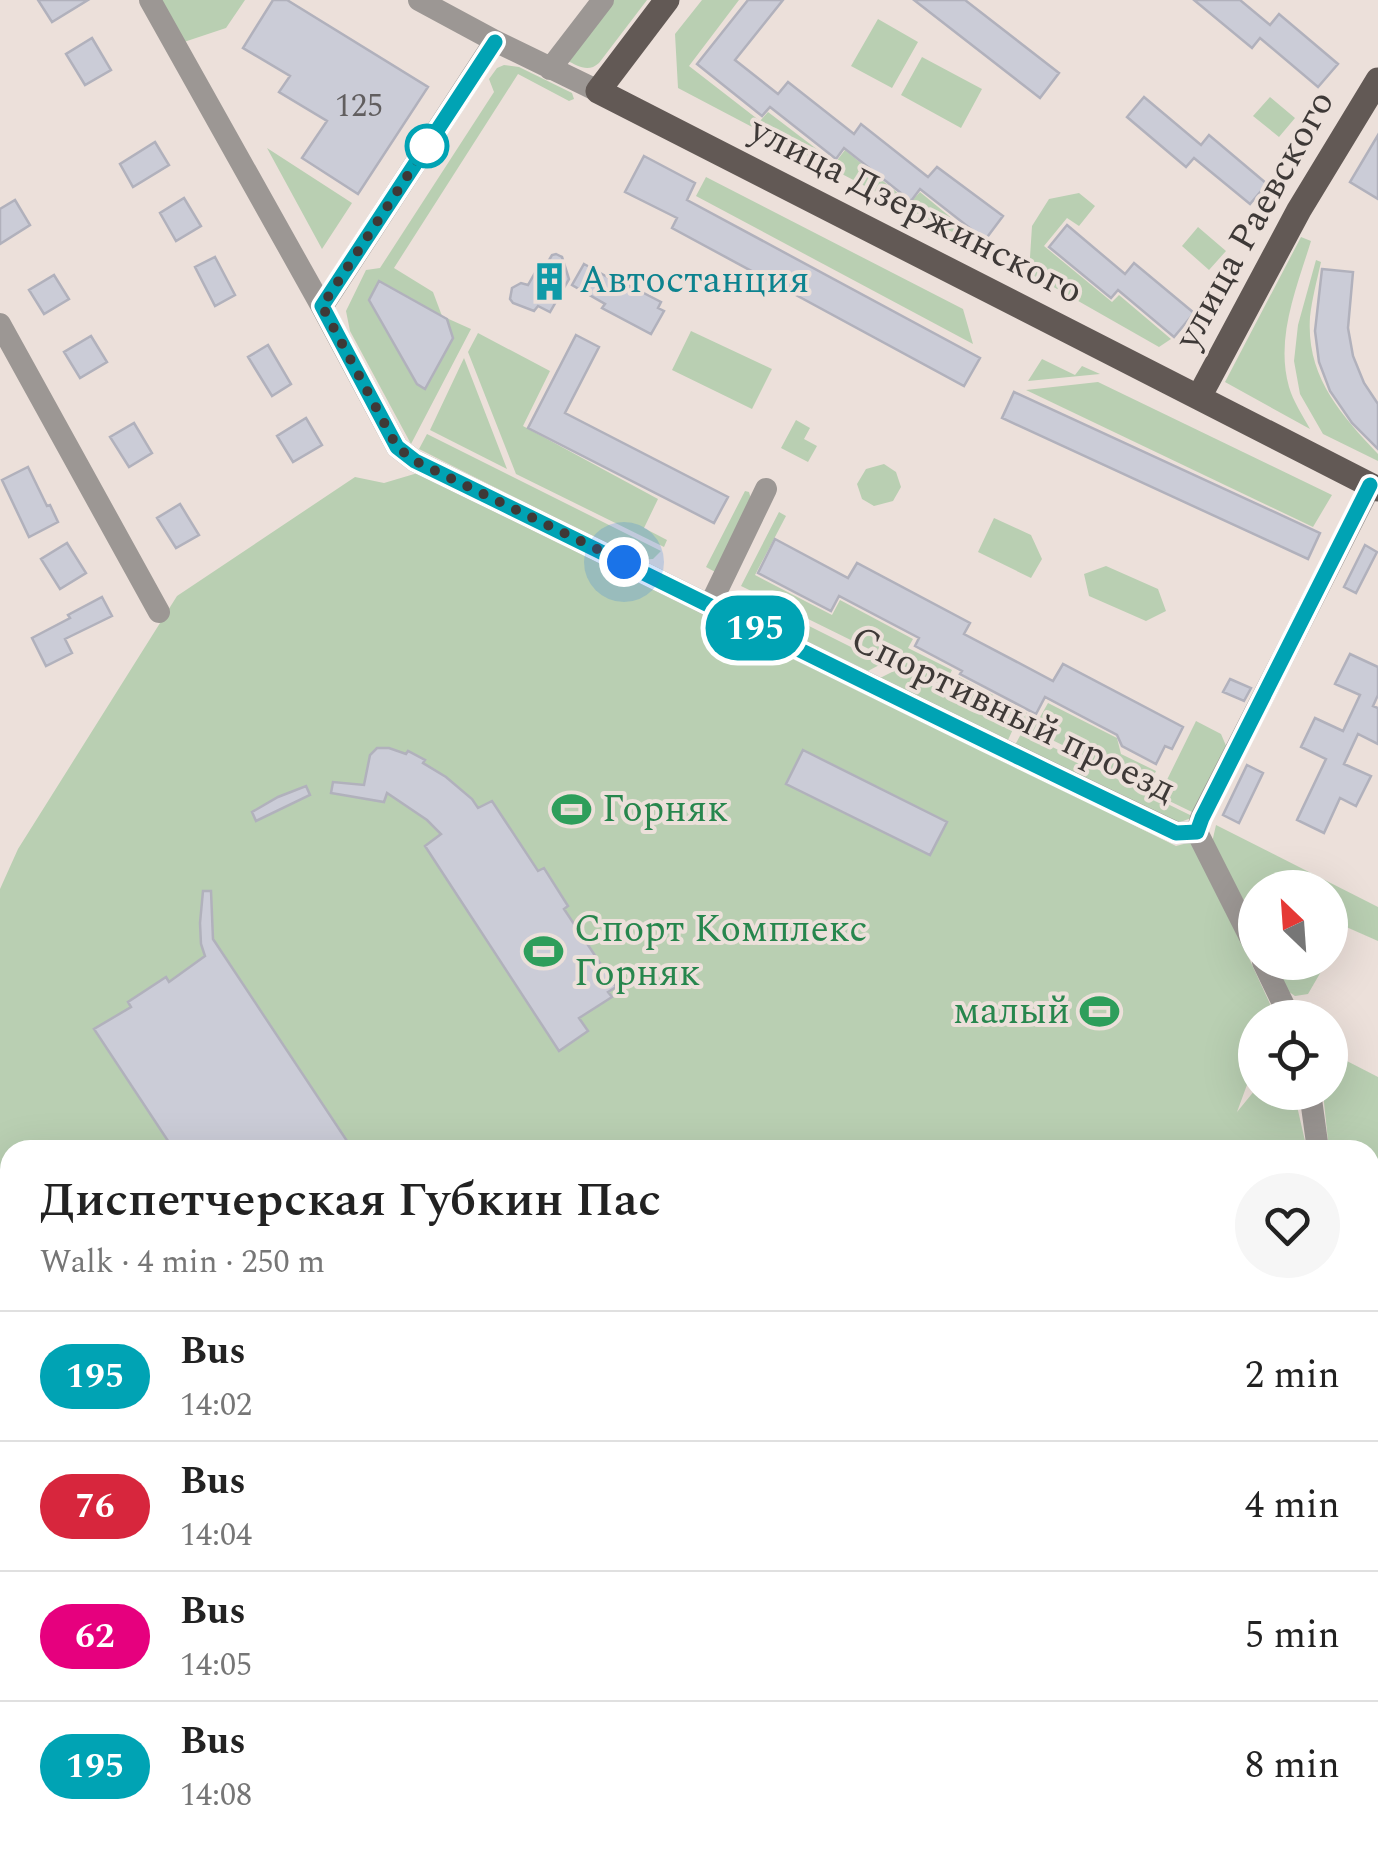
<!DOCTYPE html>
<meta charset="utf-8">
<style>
:root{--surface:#fff;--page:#f6f6f6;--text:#222;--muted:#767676;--line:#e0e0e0}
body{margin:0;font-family:Spectral,serif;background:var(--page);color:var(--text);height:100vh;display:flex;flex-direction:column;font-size:38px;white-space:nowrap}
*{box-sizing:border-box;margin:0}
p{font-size:32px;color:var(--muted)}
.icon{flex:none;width:55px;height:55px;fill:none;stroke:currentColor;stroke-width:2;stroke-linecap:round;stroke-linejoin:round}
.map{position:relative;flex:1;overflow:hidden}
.drawer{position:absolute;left:0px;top:1140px;width:1380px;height:712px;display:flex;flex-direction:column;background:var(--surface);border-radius:30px 30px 0 0;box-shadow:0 10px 40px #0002}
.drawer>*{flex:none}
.badge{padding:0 20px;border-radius:32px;font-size:35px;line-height:65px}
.needle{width:65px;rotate:335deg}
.controls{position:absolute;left:1238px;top:870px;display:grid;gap:20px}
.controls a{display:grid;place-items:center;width:110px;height:110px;border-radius:50%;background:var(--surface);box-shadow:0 10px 40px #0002;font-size:50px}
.you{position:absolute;width:50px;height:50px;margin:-25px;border:8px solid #fff;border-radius:50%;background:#1a73e8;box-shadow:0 0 0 15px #1a73e833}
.map>.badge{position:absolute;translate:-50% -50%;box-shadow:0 0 0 5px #fff}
.round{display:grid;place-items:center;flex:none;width:105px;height:105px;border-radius:52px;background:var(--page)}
.summary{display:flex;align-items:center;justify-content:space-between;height:170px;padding:0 40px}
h1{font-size:48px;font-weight:600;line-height:75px}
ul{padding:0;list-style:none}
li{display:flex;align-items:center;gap:30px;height:130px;padding:0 40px;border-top:2px solid var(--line)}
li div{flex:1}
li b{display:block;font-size:38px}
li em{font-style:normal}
li .badge{min-width:110px;font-weight:700;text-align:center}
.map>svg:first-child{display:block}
.green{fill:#b9cfb2}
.building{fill:#cbccd7;stroke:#b1b1bc;stroke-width:2.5}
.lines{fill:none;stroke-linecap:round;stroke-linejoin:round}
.minor{stroke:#9c9794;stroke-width:22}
.major{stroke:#625955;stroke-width:25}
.line-casing{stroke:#fff;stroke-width:22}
.line{stroke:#00a3b4;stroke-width:15}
.walk{stroke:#3e3937;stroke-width:10;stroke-dasharray:0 18}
.stop-dot{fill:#fff;stroke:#00a3b4;stroke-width:5}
.labels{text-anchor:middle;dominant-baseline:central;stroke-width:8;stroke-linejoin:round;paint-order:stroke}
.number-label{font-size:32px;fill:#615e5f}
.street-label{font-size:38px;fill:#3e3937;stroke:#ece0da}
.culture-label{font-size:38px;fill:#0d838f;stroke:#ece0da;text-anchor:start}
.leisure-label{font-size:38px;fill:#27864d;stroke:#ece0da;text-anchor:start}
</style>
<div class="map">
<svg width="1378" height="1851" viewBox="0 0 1378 1851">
<rect width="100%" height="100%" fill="#ece0da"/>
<path class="green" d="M159,0H245L226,28L181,43Z
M611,0H647L599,63C588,73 578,66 566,60Z
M702,0H739L689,66L760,121L768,112L835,163L845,150L910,203L920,192L972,235H958L678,88L675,34Z
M878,19L918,42L892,88L851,66Z
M922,57L982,89L961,128L901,95Z
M504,65L519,67L572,93L574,99L569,101L518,74L394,268L433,292L442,316L471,329L411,444L350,331L346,311L366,270L380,268L494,92L489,79L497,68Z
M1270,97L1295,118L1279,137L1253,116Z
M267,148L352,203L322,249Z
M706,177L963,309L973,344L696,196Z
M1079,193L1095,206L1079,226L1067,218L1044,246L1112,302L1119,295L1171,339L1159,347L1029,273L1032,226L1049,199Z
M1198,227L1226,251L1209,270L1182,246Z
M1301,237L1311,241C1297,287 1275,338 1289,387C1293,401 1303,416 1310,429L1225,382Z
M1316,260L1321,262C1317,280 1312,299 1310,317C1306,376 1340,414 1378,454V461L1323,434L1300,394L1294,361L1298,325Z
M691,331L772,369L752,409L672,370Z
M478,333L550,371L523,426L658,499L644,528L667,540L664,547L516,474L468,352Z
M464,358L507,469L430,430Z
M1042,359L1075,375L1082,366L1100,374L1028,381Z
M1098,382L1332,495L1313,527L1026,390Z
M796,420L810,428L804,439L817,446L808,462L781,448Z
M427,434L661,551L653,559L638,560L419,449Z
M884,464L896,472L901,487L893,501L874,506L862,499L857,484L866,469Z
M421,472L1176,846L1195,841L1276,1017L1255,1018V1063L1237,1112L1255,1090V1092L1294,1093L1305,1141L1300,1150H10V1756L0,1754V889L18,849L177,596L355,477L384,483Z
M745,491L749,492L751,499L717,573L706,567Z
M779,512L786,516L755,575L832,615L840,600L913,639L908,648L952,670L944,686L741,586Z
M994,518L1031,535L1042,559L1031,578L978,552Z
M1106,566L1158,589L1166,611L1146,621L1089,596L1084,574Z
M741,592L883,663L868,671L732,605Z
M898,669L1014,727L1008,740L880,678Z
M959,677L1039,719L1048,703L1117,738L1121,754L1156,771L1148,787L952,691Z
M1196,721L1221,734L1227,748L1194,813L1159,796Z
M1022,732L1194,817L1175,824L1015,745Z
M1216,825L1378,907V941L1344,926L1330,954V888H1255V919L1211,847Z
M1271,963H1326L1308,994L1295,996L1279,985Z
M1330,1036L1342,1043L1343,1059L1378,1077V1189L1370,1185V1150H1329L1323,1093L1330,1092Z
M0,1765L10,1767V1842H204L215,1851H0Z
M1315,1842L1336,1851H237L226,1843Z"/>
<path class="building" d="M38,0H88L52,22Z
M273,0H287L428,87L358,194L302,158L327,121L279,92L290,76L243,48Z
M748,0H783L735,60L778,94L788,82L854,134L861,124L928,177L937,167L1003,216L985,240L920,189L911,201L844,148L836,159L770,107L762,116L697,64Z
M914,0H965L1059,73L1040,98Z
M1194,0H1240L1270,25L1279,14L1338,64L1318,87L1260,38L1252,48Z
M92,38L111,70L85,85L66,54Z
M1144,97L1201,145L1209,135L1267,184L1250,204L1194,158L1186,167L1127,117Z
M1378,135V199L1350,182Z
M155,142L169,165L133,187L120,164Z
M644,156L695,183L687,200L980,358L964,386L672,228L677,218L625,192Z
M184,198L201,226L176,241L160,213Z
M15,200L30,225L0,244V209Z
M1067,225L1125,274L1134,263L1194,313L1174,337L1118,290L1111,298L1049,247Z
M556,254L562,257L569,279L550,312L538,306L534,311L513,303L510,299L512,288L521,283L528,285L540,264L545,267L552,255Z
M215,257L235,295L215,306L195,267Z
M584,264L629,289L630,286L661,302L658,308L664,311L651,334L602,308L605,304L572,285Z
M1322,269L1353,272L1348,328L1353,356L1364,383L1378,404V449L1352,423L1330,391L1319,362L1315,331Z
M54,275L69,299L44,314L29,290Z
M379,281L447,319L453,338L425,389L417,384L369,300Z
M576,335L599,347L565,413L728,497L714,523L528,428Z
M91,336L107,362L80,378L64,352Z
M268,345L291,384L272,396L248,357Z
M1014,392L1320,533L1308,559L1002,418Z
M306,418L322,445L293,462L277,436Z
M134,423L152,453L129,467L110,437Z
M28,467L47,506L50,505L58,522L29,537L2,480Z
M180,504L199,535L176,548L157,518Z
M775,539L848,578L857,563L970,623L964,634L1053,681L1063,664L1183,727L1172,749L1165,746L1156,764L1122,746L1117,735L1045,697L1036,714L960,674L962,671L915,646L919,638L839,596L831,611L758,573Z
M67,543L86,573L60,589L41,559Z
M1365,545L1377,552L1356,593L1344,587Z
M102,597L112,616L65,639L72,653L46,666L32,638L70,618L68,615Z
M1350,654L1378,667V695L1373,706L1378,708V744L1358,734L1344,764L1371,776L1356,806L1340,798L1324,833L1297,820L1326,759L1301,747L1315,718L1343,731L1360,695L1335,684Z
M1230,679L1251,688L1244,701L1223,692Z
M377,748H389L406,754L408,751L425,760L423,763L446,777L472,799L478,808L492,801L538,871L544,868L568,906L564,909L616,987L608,992L612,997L579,1018L588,1031L559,1051L425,846L441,834L427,820L387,793L384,802L331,793L333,782L364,785L370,755Z
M803,750L947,822L930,855L786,784Z
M1247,765L1263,773L1239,823L1223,815Z
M306,786L310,795L256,821L252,812L278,797Z
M203,891H211L213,939L353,1150H174L94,1029L131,1007L128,1002L166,977L169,982L205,956L201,944L200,923Z"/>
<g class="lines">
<path class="minor" d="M150,0L322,307L397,447L415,461C669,584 921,712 1177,833L1197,832L1201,818L1371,485
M419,0L495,41L598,91
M550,69L603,0
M322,307L495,41
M0,324L159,612
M710,605L766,489
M1197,832L1255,947
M1263,962L1290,1018
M1310,1092L1318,1150
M1370,1196L1378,1200
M1370,1842L1378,1846"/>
<path class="major" d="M667,0L598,91L1378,489
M1199,397L1299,210L1378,80"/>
</g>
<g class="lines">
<defs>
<path id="line" d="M495,42L322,306L397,447L415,461C669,584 921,712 1176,833L1197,832L1202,818L1370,485"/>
</defs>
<use href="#line" class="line-casing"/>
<use href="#line" class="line"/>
<path class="walk" d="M427,146L322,306L397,447L415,461L624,562"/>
</g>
<defs>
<symbol id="building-bare" viewBox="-9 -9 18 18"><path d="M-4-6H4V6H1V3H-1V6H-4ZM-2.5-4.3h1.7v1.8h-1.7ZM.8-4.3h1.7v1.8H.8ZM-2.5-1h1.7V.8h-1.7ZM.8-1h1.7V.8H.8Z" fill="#0f9aa8" stroke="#ece0da" stroke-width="2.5" paint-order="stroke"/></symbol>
<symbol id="stadium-bare" viewBox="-9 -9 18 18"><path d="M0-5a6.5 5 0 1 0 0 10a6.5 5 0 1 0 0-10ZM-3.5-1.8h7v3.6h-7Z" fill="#2e9e5b" stroke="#ece0da" stroke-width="2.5" paint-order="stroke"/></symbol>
</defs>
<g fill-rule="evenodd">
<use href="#building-bare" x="522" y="254" width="55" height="55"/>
<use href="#stadium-bare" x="544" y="782" width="55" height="55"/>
<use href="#stadium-bare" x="516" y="924" width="55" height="55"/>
<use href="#stadium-bare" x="1072" y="984" width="55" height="55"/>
</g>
<circle class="stop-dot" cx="427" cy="146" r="20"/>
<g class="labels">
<g class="number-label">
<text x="359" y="106">125</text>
</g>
<g class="street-label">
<text transform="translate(916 211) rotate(27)">улица Дзержинского</text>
<text transform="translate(1255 220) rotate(-61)">улица Раевского</text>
<text transform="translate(1013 715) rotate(26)">Спортивный проезд</text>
</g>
<g class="culture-label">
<text x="579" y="281">Автостанция</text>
</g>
<g class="leisure-label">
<text x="602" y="810">Горняк</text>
<text x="574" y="930">Спорт Комплекс<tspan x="574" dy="44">Горняк</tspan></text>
<text x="1070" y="1012" text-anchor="end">малый</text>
</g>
</g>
</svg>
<div class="controls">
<a><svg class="needle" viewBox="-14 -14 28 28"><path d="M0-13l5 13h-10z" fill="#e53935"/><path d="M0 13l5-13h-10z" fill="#767676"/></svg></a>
<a><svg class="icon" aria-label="locate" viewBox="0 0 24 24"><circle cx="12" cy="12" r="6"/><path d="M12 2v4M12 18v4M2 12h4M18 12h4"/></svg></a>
</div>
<div class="you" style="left:624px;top:562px"></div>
<b class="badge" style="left:755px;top:628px;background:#00a3b4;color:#fff">195</b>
<section class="drawer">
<div class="summary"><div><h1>Диспетчерская Губкин Пас</h1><p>Walk · 4 min · 250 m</p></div><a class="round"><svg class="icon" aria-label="heart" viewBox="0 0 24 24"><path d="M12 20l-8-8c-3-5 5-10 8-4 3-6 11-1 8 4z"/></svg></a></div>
<ul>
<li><span class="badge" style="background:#00a3b4;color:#fff">195</span><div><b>Bus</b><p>14:02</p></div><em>2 min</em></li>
<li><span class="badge" style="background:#d7263d;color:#fff">76</span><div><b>Bus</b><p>14:04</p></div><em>4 min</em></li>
<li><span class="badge" style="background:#e6007e;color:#fff">62</span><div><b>Bus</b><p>14:05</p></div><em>5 min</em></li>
<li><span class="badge" style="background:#00a3b4;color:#fff">195</span><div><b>Bus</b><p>14:08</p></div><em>8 min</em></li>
</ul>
</section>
</div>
